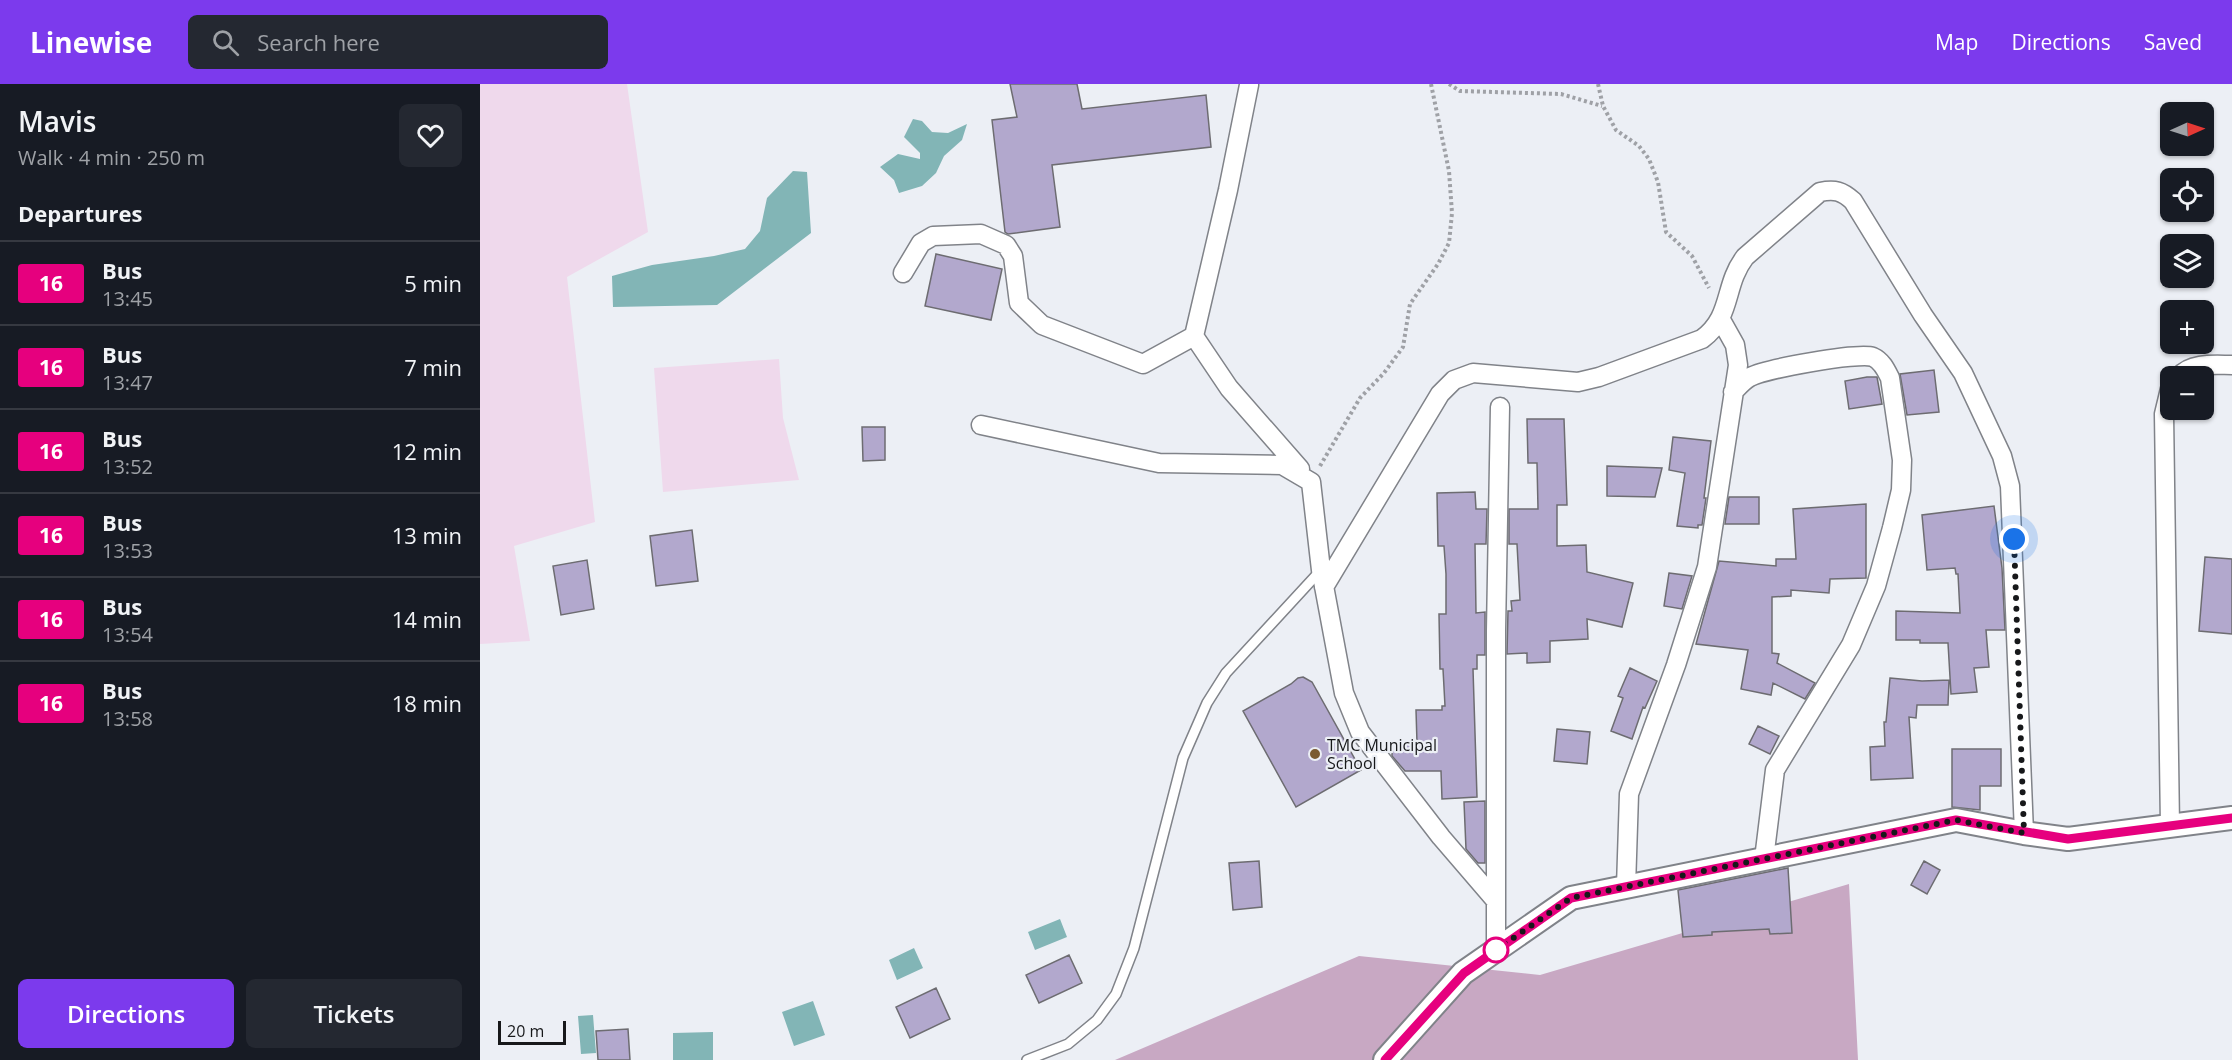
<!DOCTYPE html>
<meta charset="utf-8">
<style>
:root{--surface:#171b24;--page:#242831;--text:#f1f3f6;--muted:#9ea1a6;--line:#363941;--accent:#7c3aed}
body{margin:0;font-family:"Open Sans",sans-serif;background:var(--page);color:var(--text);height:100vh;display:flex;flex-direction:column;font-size:22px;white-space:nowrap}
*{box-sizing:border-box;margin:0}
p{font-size:20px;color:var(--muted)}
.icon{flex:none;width:33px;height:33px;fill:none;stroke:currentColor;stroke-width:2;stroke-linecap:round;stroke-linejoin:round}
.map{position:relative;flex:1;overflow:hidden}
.sheet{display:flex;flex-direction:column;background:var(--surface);width:480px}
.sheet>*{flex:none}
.badge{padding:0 12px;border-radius:4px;font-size:21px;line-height:39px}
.needle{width:39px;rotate:87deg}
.buttons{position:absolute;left:1680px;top:18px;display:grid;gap:12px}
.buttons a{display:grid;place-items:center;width:54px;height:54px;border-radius:9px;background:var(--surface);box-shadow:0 2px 4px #0004;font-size:30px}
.scale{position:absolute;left:18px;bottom:15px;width:68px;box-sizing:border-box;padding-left:6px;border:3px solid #17181a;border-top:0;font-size:16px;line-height:21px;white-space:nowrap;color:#17181a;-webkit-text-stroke:4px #eceff5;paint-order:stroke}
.you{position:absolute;width:30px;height:30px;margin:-15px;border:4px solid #fff;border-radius:50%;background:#1a73e8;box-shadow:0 0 0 9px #1a73e833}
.map>.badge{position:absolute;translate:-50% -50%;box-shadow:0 0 0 3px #fff}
h2{padding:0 18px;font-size:22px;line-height:54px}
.round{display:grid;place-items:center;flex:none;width:63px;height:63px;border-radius:9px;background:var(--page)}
.overview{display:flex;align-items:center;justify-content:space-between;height:102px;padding:0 18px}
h1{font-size:28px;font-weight:600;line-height:45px}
.button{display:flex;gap:12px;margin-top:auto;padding:12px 18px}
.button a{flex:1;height:69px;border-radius:9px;background:var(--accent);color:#fff;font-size:24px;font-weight:600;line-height:69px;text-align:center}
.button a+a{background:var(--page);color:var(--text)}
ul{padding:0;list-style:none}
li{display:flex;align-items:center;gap:18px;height:84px;padding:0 18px;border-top:2px solid var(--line)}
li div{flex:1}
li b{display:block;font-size:22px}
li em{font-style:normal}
li .badge{min-width:66px;font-weight:700;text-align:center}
header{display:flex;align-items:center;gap:36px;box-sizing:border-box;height:84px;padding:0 30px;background:var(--accent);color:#fff}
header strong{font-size:28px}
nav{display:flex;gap:33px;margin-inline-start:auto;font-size:21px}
.search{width:420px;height:54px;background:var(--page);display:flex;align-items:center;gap:15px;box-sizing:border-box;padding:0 21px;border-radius:9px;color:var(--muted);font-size:22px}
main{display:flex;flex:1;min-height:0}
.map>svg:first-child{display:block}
.green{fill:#efd9ec}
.forest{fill:#c8a8c3}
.water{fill:#82b5b6}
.building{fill:#b2a8cd;stroke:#6d6c71;stroke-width:1.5}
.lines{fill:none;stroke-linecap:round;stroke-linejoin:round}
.service-casing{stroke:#808389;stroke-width:12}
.minor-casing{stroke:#808389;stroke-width:21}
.tertiary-casing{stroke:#808389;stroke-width:26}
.path{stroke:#9fa1a6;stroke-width:4;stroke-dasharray:3 3;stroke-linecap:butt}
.service{stroke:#fff;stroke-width:9}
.minor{stroke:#fff;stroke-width:18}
.tertiary{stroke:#fff;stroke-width:22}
.line-casing{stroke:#fff;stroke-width:14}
.line{stroke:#e6007e;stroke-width:9}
.walk{stroke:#17181a;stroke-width:6;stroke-dasharray:0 10.8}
.poi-dot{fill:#7a5a30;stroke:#eceff5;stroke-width:2}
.stop-dot{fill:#fff;stroke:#e6007e;stroke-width:3}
.labels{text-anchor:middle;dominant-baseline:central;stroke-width:4.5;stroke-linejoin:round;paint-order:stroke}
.poi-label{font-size:16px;fill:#17181a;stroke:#eceff5;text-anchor:start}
</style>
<header>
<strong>Linewise</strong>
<div class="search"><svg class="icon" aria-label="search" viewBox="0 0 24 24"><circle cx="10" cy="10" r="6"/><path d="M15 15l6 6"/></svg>Search here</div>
<nav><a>Map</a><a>Directions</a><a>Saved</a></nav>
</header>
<main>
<section class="sheet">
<div class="overview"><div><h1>Mavis</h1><p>Walk · 4 min · 250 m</p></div><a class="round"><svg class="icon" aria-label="heart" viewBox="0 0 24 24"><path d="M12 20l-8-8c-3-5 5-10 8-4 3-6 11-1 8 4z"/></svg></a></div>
<h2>Departures</h2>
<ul>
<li><span class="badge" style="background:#e6007e;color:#fff">16</span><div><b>Bus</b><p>13:45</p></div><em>5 min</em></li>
<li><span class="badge" style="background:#e6007e;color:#fff">16</span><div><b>Bus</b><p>13:47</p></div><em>7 min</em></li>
<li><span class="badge" style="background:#e6007e;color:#fff">16</span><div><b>Bus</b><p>13:52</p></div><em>12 min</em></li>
<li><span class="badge" style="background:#e6007e;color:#fff">16</span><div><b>Bus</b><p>13:53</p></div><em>13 min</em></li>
<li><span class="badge" style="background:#e6007e;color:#fff">16</span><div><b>Bus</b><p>13:54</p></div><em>14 min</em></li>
<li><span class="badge" style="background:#e6007e;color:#fff">16</span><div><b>Bus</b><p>13:58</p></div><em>18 min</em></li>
</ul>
<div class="button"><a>Directions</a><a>Tickets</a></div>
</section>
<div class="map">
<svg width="1752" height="976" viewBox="0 0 1752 976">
<rect width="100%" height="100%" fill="#eceff5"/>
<path class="green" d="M0,0H147L168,148L87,193L115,438L34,462L50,557L0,560Z
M299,275L303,334L319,396L183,408L174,284Z"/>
<path class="forest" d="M1369,800L1378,976H635L879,872L1060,891Z"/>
<path class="water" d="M433,35L442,37L452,48L468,49L487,40L482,56L464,72L456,89L442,102L419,109L414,96L400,83L418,70L440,75V69L424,53Z
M313,87L327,88L331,149L237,221L133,223L132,192L172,181L234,172L265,165L280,147L287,114Z
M580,835L587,853L555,866L548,848Z
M434,864L443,884L417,896L409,876Z
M333,917L345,951L314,962L302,928Z
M113,931L116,969L101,970L98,932Z
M233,948V976H193V949Z"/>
<path class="building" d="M530,0H597L602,25L726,11L731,63L572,81L580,143L528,150L525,148L512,36L537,33Z
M456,170L522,185L511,236L445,222Z
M1454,286L1459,328L1427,331L1420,290Z
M1387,293H1397L1402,320L1369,325L1365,297Z
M1047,335H1084L1087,421H1077V462L1106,461L1107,488L1153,499L1142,543L1107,535L1108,555L1070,557V578L1047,579V569L1027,570L1028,527H1032L1031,517L1040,516L1037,460H1029V425H1058L1057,379H1048Z
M382,343H405V376L383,377Z
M1193,353L1231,357L1224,414H1226L1222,441H1218V444L1197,442L1205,389L1189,386Z
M1127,382L1182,384L1175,413L1127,412Z
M995,408L996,425H1007L1006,460H995L996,529L1005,528V571H997V585H993L997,713L962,715L961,687H925L912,672V659H937L936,626H962V622H965L963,585H960L959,530H966V490L964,462H958L957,409Z
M1249,413H1279V440H1245Z
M1386,420V494L1350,495L1349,509L1311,506V512L1292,513V569L1299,570L1297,579L1335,599L1325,615L1293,599L1291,611L1261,605L1268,566L1216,560L1239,477L1296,482V475H1316L1313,425Z
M1514,422L1522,484L1525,546H1506L1509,583L1494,584L1497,608L1471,610L1468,559H1440V556H1416V527L1480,529L1478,490H1476L1475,484L1447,486L1442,431Z
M212,446L218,497L176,502L170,452Z
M1725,473L1752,475V550L1719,547Z
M107,476L114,525L81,531L73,482Z
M1189,489L1212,492L1202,525L1184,522Z
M1150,584L1177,597L1165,624L1163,623L1152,655L1131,647L1143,614L1138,612Z
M823,593L832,598L881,686L816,723L763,627L811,600L818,594Z
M1410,594L1442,597L1469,596L1468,621H1437L1436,634L1429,633L1433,694L1391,696L1390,663L1405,662L1404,638H1406Z
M1278,642L1299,652L1290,670L1269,660Z
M1077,645L1110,648L1107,680L1074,677Z
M1472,665H1521V702H1500V726L1472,723Z
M1005,717V779H998L986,765L984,718Z
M779,777L782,823L753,826L749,779Z
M1444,777L1460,786L1447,810L1431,801Z
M1308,784L1312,849L1290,850L1289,845L1232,848V851L1203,853L1198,806Z
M589,871L602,899L559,919L546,891Z
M456,904L470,935L430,954L416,923Z
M148,945L150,976H118L116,947Z"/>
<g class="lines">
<defs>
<path id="service" d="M547,976L588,960L617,936L636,910L654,864L703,674L727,619L746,589L841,486"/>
<path id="minor" d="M769,1L748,106L714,252L749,304L820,385
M423,189L441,159L453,152L501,150L526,161L533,172L539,219L562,241L663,280L714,252
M1700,292C1711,278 1736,281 1752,281
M1253,308C1258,303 1264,296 1270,293C1285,285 1378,268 1393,273C1402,277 1406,286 1410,294L1422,376L1421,406L1412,444L1396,502L1371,561L1295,686L1284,775
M501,341L679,379L802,381L831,398L841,486L864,609L880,648L961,753L1016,817
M844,503L960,310L974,296L993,289L1098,298L1119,293L1222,255C1253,232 1243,202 1265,173L1340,108C1355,105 1362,107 1373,117L1443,231L1483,289L1522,372L1530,402L1544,749
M1690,742L1684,330L1690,305
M1146,803L1149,710L1196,581L1227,483L1258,281L1255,261L1241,236
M1016,866V547L1020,323"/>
<path id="tertiary" d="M905,976L983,889L1091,814L1476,736L1544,749L1588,755L1752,734"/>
</defs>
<use href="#service" class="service-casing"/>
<use href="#minor" class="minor-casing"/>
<use href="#tertiary" class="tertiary-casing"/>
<path class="path" d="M969,0L980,7L1081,10L1122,22
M1118,0L1123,22L1136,46L1159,62L1169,75L1178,98L1186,148L1212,172L1229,204
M840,382L880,314L904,289L923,263L930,220L958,180L969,159L972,129L969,87L951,0"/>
<use href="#service" class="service"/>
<use href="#minor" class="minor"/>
<use href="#tertiary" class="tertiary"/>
</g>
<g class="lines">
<defs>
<path id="line" d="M905,976L984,889L1091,814L1476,736L1588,755L1752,734"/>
</defs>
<use href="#line" class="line-casing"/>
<use href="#line" class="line"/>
<path class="walk" d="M1016,866L1091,814L1476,736L1544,749L1534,455"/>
</g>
<circle class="poi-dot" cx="835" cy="670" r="6"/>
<circle class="stop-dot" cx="1016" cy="866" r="12"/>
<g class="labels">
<g class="poi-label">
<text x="847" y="661">TMC Municipal<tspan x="847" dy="18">School</tspan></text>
</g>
</g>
</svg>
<div class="buttons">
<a><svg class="needle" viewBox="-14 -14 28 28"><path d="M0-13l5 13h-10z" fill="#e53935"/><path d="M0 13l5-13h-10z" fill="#9ea1a6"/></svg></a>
<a><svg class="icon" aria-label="locate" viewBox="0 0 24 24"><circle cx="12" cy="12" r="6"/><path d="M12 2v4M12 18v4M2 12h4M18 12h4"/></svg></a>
<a><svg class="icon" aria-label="layers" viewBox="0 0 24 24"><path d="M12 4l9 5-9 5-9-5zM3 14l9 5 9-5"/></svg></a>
<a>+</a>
<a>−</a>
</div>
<div class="scale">20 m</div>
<div class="you" style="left:1534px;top:455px"></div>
</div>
</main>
